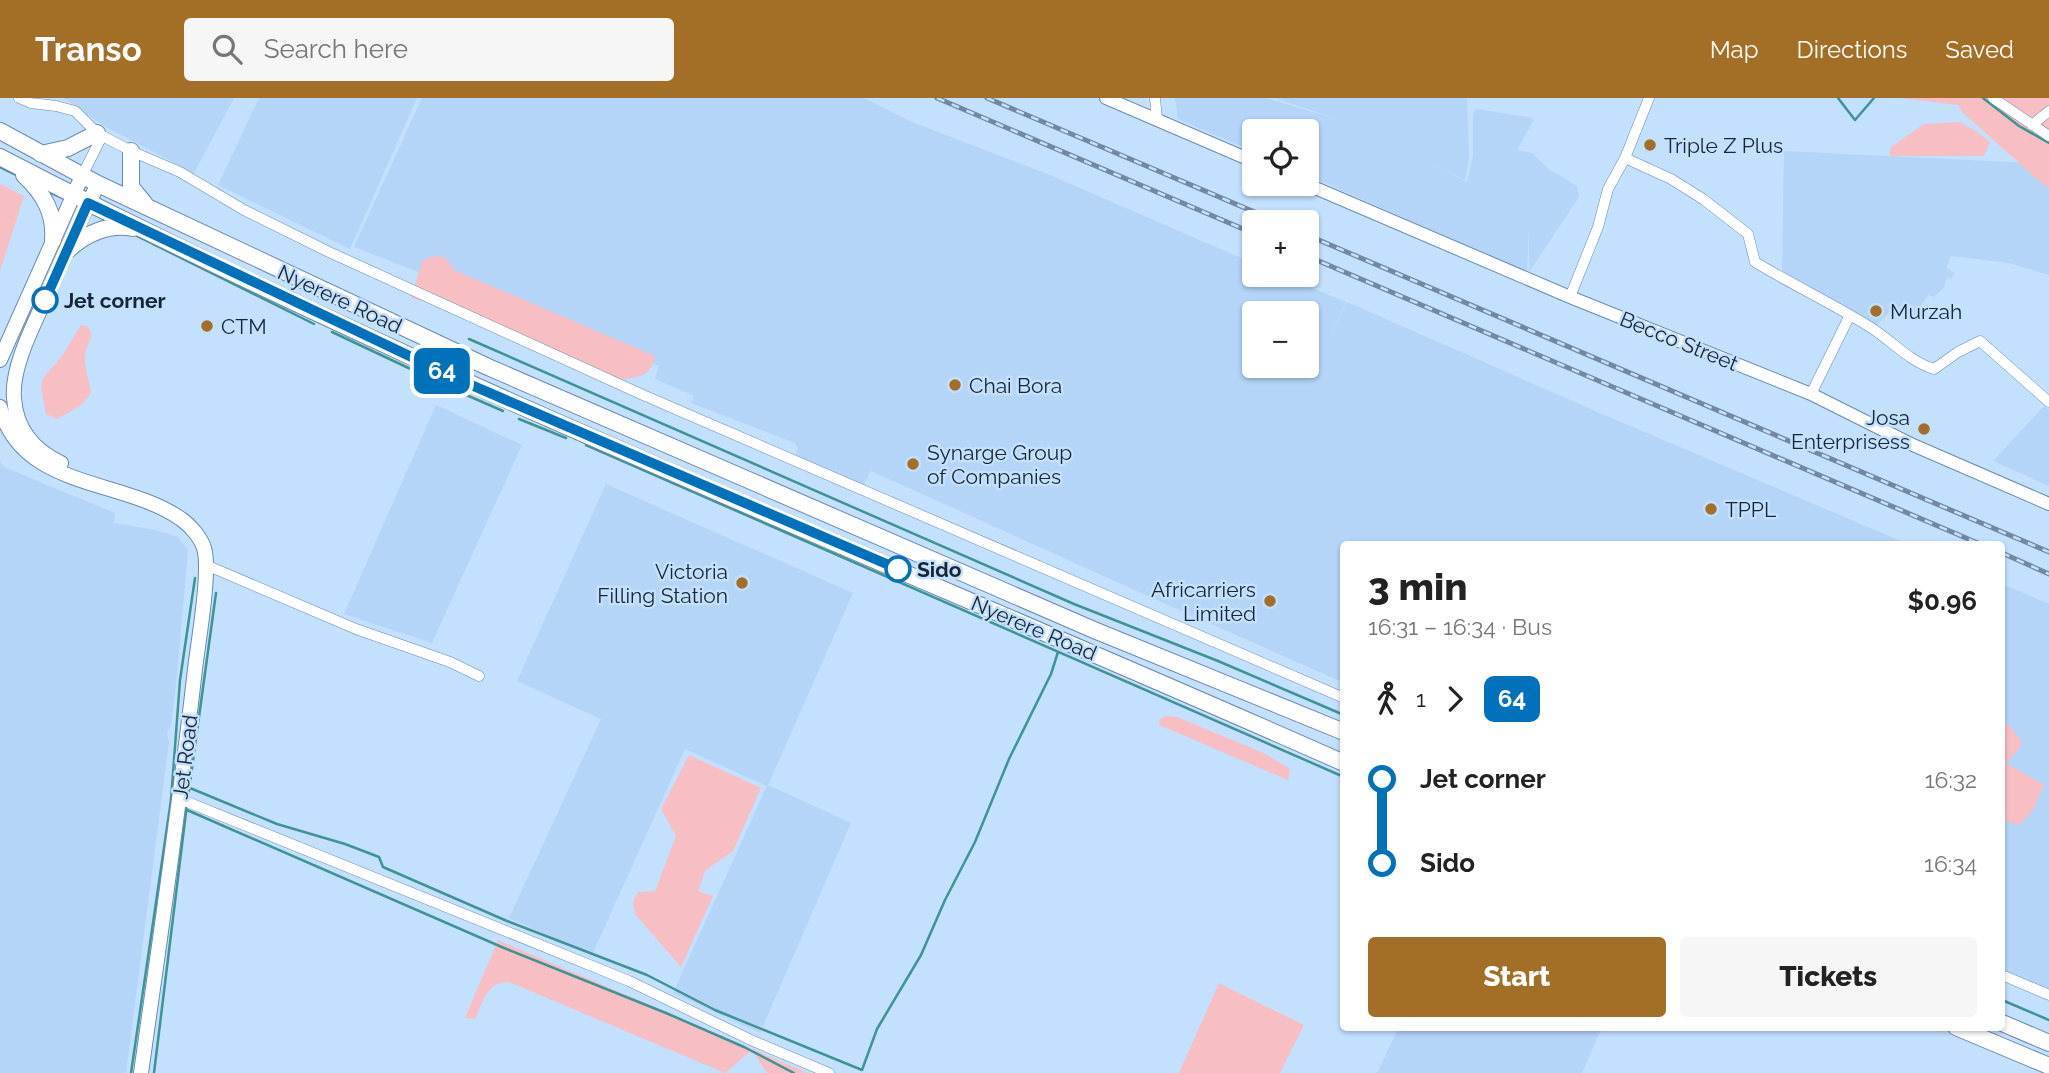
<!DOCTYPE html>
<meta charset="utf-8">
<style>
:root{--surface:#fff;--page:#f6f6f6;--text:#222;--muted:#767676;--accent:#a36f27}
body{margin:0;font-family:Raleway,sans-serif;background:var(--page);color:var(--text);height:100vh;display:flex;flex-direction:column;font-size:26px;white-space:nowrap}
*{box-sizing:border-box;margin:0}
p{font-size:23px;color:var(--muted)}
.icon{flex:none;width:38px;height:38px;fill:none;stroke:currentColor;stroke-width:2;stroke-linecap:round;stroke-linejoin:round}
.map{position:relative;flex:1;overflow:hidden}
.drawer{position:absolute;left:1340px;top:443px;width:665px;height:490px;display:flex;flex-direction:column;background:var(--surface);border-radius:7px;box-shadow:0 2px 5px #0004}
.drawer>*{flex:none}
.badge{padding:0 14px;border-radius:10px;font-size:24px;line-height:46px}
.fabs{position:absolute;left:1242px;top:21px;display:grid;gap:14px}
.fabs a{display:grid;place-items:center;width:77px;height:77px;border-radius:7px;background:var(--surface);box-shadow:0 2px 5px #0004;font-size:35px}
.map>.badge{position:absolute;translate:-50% -50%;box-shadow:0 0 0 4px #fff}
.legs{display:flex;align-items:center;gap:10px;height:77px;padding:0 28px;font-size:23px}
.legs p{margin-inline-start:auto}
.summary{display:flex;align-items:center;justify-content:space-between;height:119px;padding:0 28px}
h1{font-size:38px;font-weight:800;line-height:52px}
.primary-button{display:flex;gap:14px;margin-top:auto;padding:14px 28px}
.primary-button a{flex:1;height:80px;border-radius:7px;background:var(--accent);color:#fff;font-size:28px;font-weight:800;line-height:80px;text-align:center}
.primary-button a+a{background:var(--page);color:var(--text)}
ul{padding:0 28px;list-style:none}
li{display:flex;align-items:center;gap:24px;height:84px;font-size:26px}
li i{display:grid;place-items:center;width:10px;height:100%;margin:0 9px;background:currentColor}
li i::after{content:'';width:18px;height:18px;margin:-9px;border:5px solid;border-radius:50%;background:var(--surface)}
li p{margin-inline-start:auto}
li:first-child i{background:linear-gradient(#0000 50%,currentColor 0)}
li:last-child i{background:linear-gradient(currentColor 50%,#0000 0)}
header{display:flex;align-items:center;gap:42px;box-sizing:border-box;height:98px;padding:0 35px;background:var(--accent);color:#fff}
header strong{font-size:33px}
nav{display:flex;gap:38px;margin-inline-start:auto;font-size:24px}
.search{width:490px;height:63px;background:var(--page);display:flex;align-items:center;gap:18px;box-sizing:border-box;padding:0 24px;border-radius:7px;color:var(--muted);font-size:26px}
.map>svg:first-child{display:block}
.built{fill:#b4d4f8;fill-rule:evenodd}
.green{fill:#f7bec4}
.lines{fill:none;stroke-linecap:round;stroke-linejoin:round}
.stream{stroke:#3e9393;stroke-width:2.5}
.minor-casing{stroke:#698aae;stroke-width:11}
.tertiary-casing{stroke:#698aae;stroke-width:14}
.secondary-casing{stroke:#698aae;stroke-width:16}
.trunk-casing{stroke:#698aae;stroke-width:18}
.minor{stroke:#fff;stroke-width:10}
.tertiary{stroke:#fff;stroke-width:12}
.secondary{stroke:#fff;stroke-width:14}
.trunk{stroke:#fff;stroke-width:16}
.rail-casing{stroke:#73889f;stroke-width:5}
.rail{stroke:#c3e0ff;stroke-width:2.5;stroke-dasharray:8;stroke-linecap:butt}
.line-1-casing{stroke:#fff;stroke-width:16}
.line-1{stroke:#0072bc;stroke-width:10}
.poi-dot{fill:#a36f27;stroke:#c3e0ff;stroke-width:2.5}
.stop-1-dot{fill:#fff;stroke:#0072bc;stroke-width:3.5}
.labels{text-anchor:middle;dominant-baseline:central;stroke-width:5;stroke-linejoin:round;paint-order:stroke}
.poi-label{font-size:21px;fill:#182533;stroke:#c3e0ff;text-anchor:start}
.street-label{font-size:21px;fill:#182533;stroke:#c3e0ff}
.stop-label{font-size:21px;font-weight:bold;fill:#182533;stroke:#c3e0ff;text-anchor:start}
</style>
<header>
<strong>Transo</strong>
<div class="search"><svg class="icon" aria-label="search" viewBox="0 0 24 24"><circle cx="10" cy="10" r="6"/><path d="M15 15l6 6"/></svg>Search here</div>
<nav><a>Map</a><a>Directions</a><a>Saved</a></nav>
</header>
<div class="map">
<svg width="2049" height="975" viewBox="0 0 2049 975">
<rect width="100%" height="100%" fill="#c3e0ff"/>
<path class="built" d="M64,0H234L194,75L104,28Z
M259,0H417L350,151L218,87Z
M422,0H864L912,24L1050,77L1255,166V177H1281L1346,204L1325,252L1347,204L1602,316L1908,446H1344V585L1209,525L1220,498L1208,525L871,373L863,389L794,361L798,350L795,345L691,305L694,298L655,281L659,268L354,149ZM1255,215H1307V268H1255Z
M1175,0H1266L1340,22L1275,0H1467L1469,60L1465,82L1424,62L1467,84L1473,58V16L1476,11L1528,19L1534,21L1517,52L1532,55L1550,72L1577,88L1579,99L1529,174V128L1527,174L1307,77V33H1255V54L1178,21Z
M1784,53L2049,66V177L2009,165L1951,158L1946,170L1954,175L1951,181L1947,179L1944,189L1934,199L1928,197L1913,220L1893,210L1875,229L1782,177Z
M436,307L522,347L432,545L344,516Z
M2044,308L2049,312V388L1993,363Z
M0,363L4,369L115,415L114,425L155,432L178,439L188,452L177,577L171,627L167,635L169,644L126,975H0Z
M606,386L853,495L768,687L851,725L760,935L673,895L767,688L685,651L592,857L509,820L601,621L517,583Z
M2002,486L2049,506V894L2002,874Z
M1399,929H1602L1582,975H1377Z"/>
<path class="green" d="M1900,0H2049V90L2040,84L1962,14L1958,7Z
M1959,24L1976,33L1990,44L1984,58H1890V50L1924,26Z
M0,86L24,98L0,173Z
M433,158L445,159L454,172L655,258C650,279 641,278 622,282L449,204L432,206L411,200L422,163Z
M81,227L87,228C97,241 84,247 85,260C85,272 90,284 91,295C82,310 70,313 57,321L46,316L41,290L43,280L62,258Z
M1166,618L1177,619L1264,655L1290,671L1288,682L1159,627L1160,621Z
M2002,623L2010,628L2022,644L2018,652L2006,665L2044,687L2034,710L2020,727L2002,722Z
M689,657L761,690L733,753L705,773L698,793L713,798L681,869L635,816L633,804L638,794L655,793L676,738L661,711Z
M498,842L808,975H767L752,952L725,975L509,884C487,883 483,904 475,921L465,920Z
M1219,885L1304,927L1280,975H1179Z"/>
<g class="lines">
<path class="stream" d="M1838,0L1855,22L1874,0
M1983,0L2019,28L2049,45
M0,69L20,79
M47,93L67,102
M91,115L107,123
M135,137L314,226
M332,234L432,281
M469,241L1074,506L1218,563L1344,617
M464,296L503,313
M519,321L566,340
M586,347L1344,679
M190,690L277,726L345,746L379,759L383,769L507,823L647,877L715,912L862,972L877,931L921,857L945,802L975,744L1009,661L1051,576L1058,554
M188,699L216,495
M187,712L504,850L666,915L744,949L794,975
M2002,902L2049,922
M1942,929L1951,933
M131,975L171,702L180,582L195,480
M154,975L187,706"/>
<defs>
<path id="minor" d="M19,0L31,5L56,8L75,13L97,35L131,53L180,74L244,112L329,154L643,297L1344,600
M1155,0L1157,22
M1993,0L2049,38
M2032,27L2049,13
M1625,60L1671,81L1703,101L1748,136L1755,164C1793,187 1833,206 1870,229C1892,243 1909,263 1934,271L1958,254L1980,243L2049,304
M82,78L102,38
M1570,199L1598,129L1608,91L1625,60L1649,0
M1811,296L1850,217
M206,467L356,531L450,564L479,578
M180,701L629,883L753,943L829,975
M2002,877L2049,897"/>
<path id="tertiary" d="M1106,0L1255,64
M1306,86L1570,199L1811,296L1913,347L2049,406"/>
<path id="secondary" d="M0,262L82,78
M0,309C22,392 123,380 181,421C190,427 201,440 204,450C211,472 198,545 195,571C180,706 160,840 141,975
M61,365C33,352 16,331 14,300C11,266 38,219 51,188C66,154 81,119 98,86"/>
<path id="trunk" d="M0,33L98,86L488,269L1094,532L1344,634
M131,53V89L145,106
M41,56L68,50L97,35
M0,59C436,286 895,466 1344,665
M24,77C44,96 55,115 53,142
M67,153C84,136 109,125 133,130
M2002,925L2049,945
M1956,929L2049,968"/>
</defs>
<use href="#minor" class="minor-casing"/>
<use href="#tertiary" class="tertiary-casing"/>
<use href="#secondary" class="secondary-casing"/>
<use href="#trunk" class="trunk-casing"/>
<use href="#minor" class="minor"/>
<use href="#tertiary" class="tertiary"/>
<use href="#secondary" class="secondary"/>
<use href="#trunk" class="trunk"/>
<defs>
<path id="rail" d="M937,0L1255,136
M987,0L1278,124
M1307,137L2049,454
M1307,158L1980,446
M2002,455L2049,476"/>
</defs>
<use href="#rail" class="rail-casing"/>
<use href="#rail" class="rail"/>
</g>
<g class="lines">
<defs>
<path id="line-1" d="M45,202L88,105L462,283L898,471"/>
</defs>
<use href="#line-1" class="line-1-casing"/>
<use href="#line-1" class="line-1"/>
</g>
<g class="poi-dot">
<circle cx="1650" cy="47" r="7"/>
<circle cx="1876" cy="213" r="7"/>
<circle cx="207" cy="228" r="7"/>
<circle cx="955" cy="287" r="7"/>
<circle cx="1924" cy="331" r="7"/>
<circle cx="913" cy="366" r="7"/>
<circle cx="1711" cy="411" r="7"/>
<circle cx="742" cy="485" r="7"/>
<circle cx="1270" cy="503" r="7"/>
</g>
<g class="stop-1-dot">
<circle cx="45" cy="202" r="12"/>
<circle cx="898" cy="471" r="12"/>
</g>
<g class="labels">
<g class="poi-label">
<text x="1664" y="47">Triple Z Plus</text>
<text x="1890" y="213">Murzah</text>
<text x="221" y="228">CTM</text>
<text x="969" y="287">Chai Bora</text>
<text x="1910" y="319" text-anchor="end">Josa<tspan x="1910" dy="24">Enterprisess</tspan></text>
<text x="927" y="354">Synarge Group<tspan x="927" dy="24">of Companies</tspan></text>
<text x="1725" y="411">TPPL</text>
<text x="728" y="473" text-anchor="end">Victoria<tspan x="728" dy="24">Filling Station</tspan></text>
<text x="1256" y="491" text-anchor="end">Africarriers<tspan x="1256" dy="24">Limited</tspan></text>
</g>
<g class="street-label">
<text transform="translate(340 201) rotate(25)">Nyerere Road</text>
<text transform="translate(1679 243) rotate(22)">Becco Street</text>
<text transform="translate(1034 530) rotate(23)">Nyerere Road</text>
<text transform="translate(185 659) rotate(-83)">Jet Road</text>
</g>
<g class="stop-label">
<text x="64" y="202">Jet corner</text>
<text x="917" y="471">Sido</text>
</g>
</g>
</svg>
<div class="fabs">
<a><svg class="icon" aria-label="locate" viewBox="0 0 24 24"><circle cx="12" cy="12" r="6"/><path d="M12 2v4M12 18v4M2 12h4M18 12h4"/></svg></a>
<a>+</a>
<a>−</a>
</div>
<b class="badge" style="left:442px;top:273px;background:#0072bc;color:#fff">64</b>
<section class="drawer">
<div class="summary"><div><h1>3 min</h1><p>16:31 – 16:34 · Bus</p></div><b>$0.96</b></div>
<div class="legs"><svg class="icon" aria-label="walk" viewBox="0 0 24 24"><circle cx="13" cy="4" r="2"/><path d="M13 8l-2 6 4 7M11 14l-3 7M7 12l3-4h3l4 4"/></svg>1<svg class="icon" aria-label="forward" viewBox="0 0 24 24"><path d="M9 5l7 7-7 7"/></svg><b class="badge" style="background:#0072bc;color:#fff">64</b></div>
<ul>
<li><i style="color:#0072bc"></i><b>Jet corner</b><p>16:32</p></li>
<li><i style="color:#0072bc"></i><b>Sido</b><p>16:34</p></li>
</ul>
<div class="primary-button"><a>Start</a><a>Tickets</a></div>
</section>
</div>
